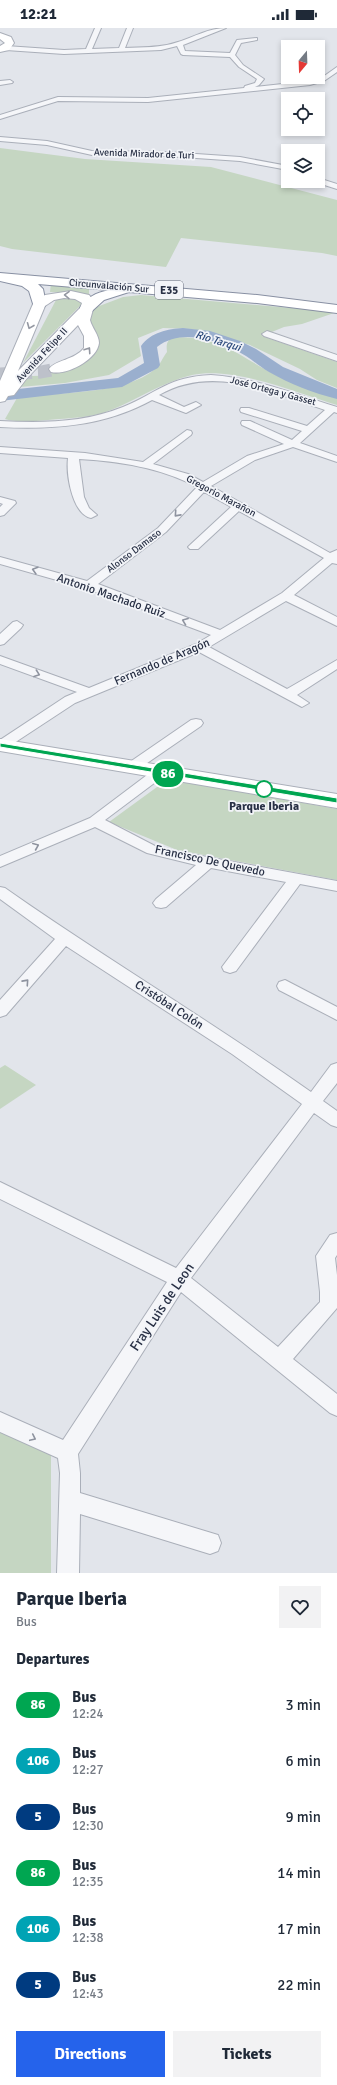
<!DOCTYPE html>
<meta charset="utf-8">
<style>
:root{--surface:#fff;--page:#f2f2f3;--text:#1f2937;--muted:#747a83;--accent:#2563eb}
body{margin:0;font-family:Signika,sans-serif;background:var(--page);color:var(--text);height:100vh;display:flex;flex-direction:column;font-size:15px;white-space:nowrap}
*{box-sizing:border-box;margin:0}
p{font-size:13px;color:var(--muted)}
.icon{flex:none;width:22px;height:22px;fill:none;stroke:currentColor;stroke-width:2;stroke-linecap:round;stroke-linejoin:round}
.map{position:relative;height:1545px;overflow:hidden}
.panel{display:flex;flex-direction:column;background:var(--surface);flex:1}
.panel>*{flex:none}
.badge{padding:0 8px;border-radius:13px;font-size:14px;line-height:26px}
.needle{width:26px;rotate:199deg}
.tools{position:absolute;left:281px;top:12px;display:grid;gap:8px}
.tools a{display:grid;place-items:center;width:44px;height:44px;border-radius:0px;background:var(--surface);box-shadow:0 2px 6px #0003;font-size:20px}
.map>.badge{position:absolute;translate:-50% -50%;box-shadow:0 0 0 2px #fff}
h2{padding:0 16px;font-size:15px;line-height:36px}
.round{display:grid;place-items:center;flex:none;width:42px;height:42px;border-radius:0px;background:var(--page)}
.summary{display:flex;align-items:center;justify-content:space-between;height:68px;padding:0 16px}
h1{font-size:19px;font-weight:700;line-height:30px}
.action{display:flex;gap:8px;margin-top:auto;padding:8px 16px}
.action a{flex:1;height:46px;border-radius:0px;background:var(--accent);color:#fff;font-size:16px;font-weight:700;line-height:46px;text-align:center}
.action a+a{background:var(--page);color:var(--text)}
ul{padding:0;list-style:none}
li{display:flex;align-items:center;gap:12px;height:56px;padding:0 16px}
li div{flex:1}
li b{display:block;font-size:15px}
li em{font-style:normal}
li .badge{min-width:44px;font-weight:700;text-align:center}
.status{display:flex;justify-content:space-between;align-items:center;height:28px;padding:0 20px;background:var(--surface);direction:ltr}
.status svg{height:11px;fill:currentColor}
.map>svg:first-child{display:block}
.green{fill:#c5d6c2}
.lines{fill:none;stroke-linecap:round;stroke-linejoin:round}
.river{fill:#9aafce;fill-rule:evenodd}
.secondary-tunnel{stroke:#bdc1ca;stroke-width:13;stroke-dasharray:13 6;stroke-linecap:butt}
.street-casing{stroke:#aaafb9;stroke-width:2}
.secondary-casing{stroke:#aaafb9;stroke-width:2}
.highway-casing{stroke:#8890a3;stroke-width:2}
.street{fill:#f5f6f9;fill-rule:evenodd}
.secondary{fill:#fff;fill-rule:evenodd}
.highway{fill:#fff;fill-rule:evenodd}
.oneway{stroke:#9498a2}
.oneway2{stroke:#8e939f}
.line{fill:#00a651;stroke:#fff}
.stop-dot{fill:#fff;stroke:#00a651;stroke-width:2}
.labels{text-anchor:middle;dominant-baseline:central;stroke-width:3.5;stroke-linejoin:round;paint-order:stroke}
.far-street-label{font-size:10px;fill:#283045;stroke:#f2f4f8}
.shield{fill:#f2f4f8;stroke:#656b7b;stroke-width:1}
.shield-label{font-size:11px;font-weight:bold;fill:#283045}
.far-water-label{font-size:11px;font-style:italic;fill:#2e4b7d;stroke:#f2f4f8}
.street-label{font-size:12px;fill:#283045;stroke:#f2f4f8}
.stop-label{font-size:12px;font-weight:bold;fill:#283045;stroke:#f2f4f8}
.near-street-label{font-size:14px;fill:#283045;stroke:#f2f4f8}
</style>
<div class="status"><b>12:21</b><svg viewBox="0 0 49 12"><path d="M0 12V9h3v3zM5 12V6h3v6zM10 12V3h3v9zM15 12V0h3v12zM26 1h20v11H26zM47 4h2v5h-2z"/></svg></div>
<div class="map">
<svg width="337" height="1545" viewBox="0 0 337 1545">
<rect width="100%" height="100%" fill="#e2e5eb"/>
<path class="green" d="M0,120L85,131L211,139L337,172V228L322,225L181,210L166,239L12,221L0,218Z
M51,255L89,260V269L72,265L50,264Z
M141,267L337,284L302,296L284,299L262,308L337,334V360L317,352L300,341L250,317L224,309L192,301L163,300L138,310L141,328L109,347L65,355L20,359L30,348C50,349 68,339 85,331L86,294L94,280L123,269Z
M68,269L77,270L82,276L23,335L56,272Z
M174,309C222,309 235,326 274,346C294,356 315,364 337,370V377C297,365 234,338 192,347C163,354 138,371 111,382C91,390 69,390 48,392C34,393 18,395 5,391L17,370C54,364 126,367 155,341C160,337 163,329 167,324C166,316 167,312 174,309Z
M168,751L337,781V852L177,822L109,794Z
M5,1037L36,1057L0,1081V1040Z
M0,1401L51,1427V1545H0Z"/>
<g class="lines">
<path class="river" d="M183,300L210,303L240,313L256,321L283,339L337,361V371C313,365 290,356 269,344C260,339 254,333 246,328C220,313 183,299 157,319L160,337L158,340L122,359L0,373V363L118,350L144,335L141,318C151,304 168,301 183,300Z"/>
<path class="secondary-tunnel" d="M0,346L41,344L56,341"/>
<defs>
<path id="street" d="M95,0H101L92,21L119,20L127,0H133L125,20C143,19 161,20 178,14C194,9 209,0 226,0L183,17L185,23L230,25L237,12L257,10V12L241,15L235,27L243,37L264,51L259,57L255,59L310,53L320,51L337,39V44L324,53L310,57L148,74L58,73L0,91V87L58,69L148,70L244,60L245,58L255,55L257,51L239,39L230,29L183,27L181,26L177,18L161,22L64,26L6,22L3,20L6,18L64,22L86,21Z
M10,52L13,54L12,55L0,57V53Z
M0,109L47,113L92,123L167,124L240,129L288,138V142L240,133L167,128L92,127L47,117L0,113Z
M318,150L337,156V161L315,154L318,153Z
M267,303L337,327V333L264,308L262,306Z
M211,347C255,350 295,366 337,379V385L334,384L300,415L337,428V434L293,419L255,432L211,458L330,525L337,522V536L332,535L294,567L337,589V598L286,573L209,619L287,661L337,632V641L297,667L309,675L302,679L199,624L75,675L5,721L0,722V712L65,669L77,664L0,636V628L89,660L196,616L211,607L85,560L0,536V529L87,553L158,500L197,459C162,440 118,433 79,431L84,469L89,480L97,487L91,490C72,486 66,446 68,430L0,425V419L85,425L143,434L187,402L191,403L192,405L191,407L153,436L188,446L203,454L247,428L284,416L242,397L241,395L242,393H250L292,412L302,403L241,384L240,382L241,380H249L307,398L325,382C271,364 213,336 159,367L184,379L196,374L201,377L186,385L152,372C105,398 52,402 0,399V393C41,395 84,395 123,379C159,364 168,349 211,347ZM204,464L231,479L190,517L188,519L190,521H198L239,483L324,530L282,565L220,602L98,556L166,504Z
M0,469L15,473L16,475L4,487L0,488V479L3,476L0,475Z
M17,593L23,597L21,600L4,616L0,617V606L13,594Z
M196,691L201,692L203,695L201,698L137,742H127L125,739L127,736L191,692Z
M160,740L165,741L167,744L165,747L105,792L157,819L169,822L337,853V863L300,856L236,943L230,945L224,943L222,939L286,854L211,840L166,879L161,880L156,879L153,875L156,871L196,837L147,825L95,799L0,839V828L90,790L155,741Z
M0,859L5,860C106,931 211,993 311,1064L331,1037L337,1035V1055L323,1073L337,1083V1099L331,1097L314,1085L191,1250L278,1319L320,1274V1264L316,1228L330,1207L337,1205V1227L335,1230L337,1247V1280L293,1331L337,1366V1388L330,1385L181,1264L78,1426L80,1445V1465L218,1507L221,1515L218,1523L210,1526L80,1486L79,1545H57L60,1445L58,1430L0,1404V1384L63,1412L167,1254L0,1171V1154L176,1240L302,1076L232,1026L66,918L6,987L0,989V972L55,911L0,871Z
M285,952L337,979V992L279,962L277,958L279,954Z"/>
<path id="secondary" d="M0,5L11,9L14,15L9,22L0,24V18L5,15L0,11Z
M71,263L89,267L95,274L90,292C92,300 99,307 99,315C97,332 66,348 51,344L49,341C55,332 75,332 84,320V308L78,297L27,350L14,367L8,368L5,373L0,374V353L33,276L45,267ZM64,270L75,271L82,275L80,280L18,343L45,278L54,272Z
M0,711L337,766V780L0,723Z"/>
<path id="highway" d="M0,245L257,267L337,277V285L257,275L129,264L104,272L92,283H82L80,280C87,269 96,265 109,262L38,256L43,261L46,276L44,279H34L29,263L22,258L0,253Z"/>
</defs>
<use href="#street" class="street-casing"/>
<use href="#secondary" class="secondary-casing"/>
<use href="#highway" class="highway-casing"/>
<use href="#street" class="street"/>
<use href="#secondary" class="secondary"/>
<use href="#highway" class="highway"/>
</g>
<defs><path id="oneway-chevron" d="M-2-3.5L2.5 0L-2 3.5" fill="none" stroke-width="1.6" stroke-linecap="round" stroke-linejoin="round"/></defs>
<g class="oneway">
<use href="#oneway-chevron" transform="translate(67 267) rotate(-179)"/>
<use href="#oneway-chevron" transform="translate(30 298) rotate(112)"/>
<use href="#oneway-chevron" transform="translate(88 322) rotate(-56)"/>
</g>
<g class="oneway2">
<use href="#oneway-chevron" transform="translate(177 486) rotate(132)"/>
<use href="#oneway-chevron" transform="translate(35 542) rotate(-164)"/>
<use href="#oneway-chevron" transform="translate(185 593) rotate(-159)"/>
<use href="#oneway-chevron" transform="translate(37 646) rotate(20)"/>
<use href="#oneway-chevron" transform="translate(36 818) rotate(-23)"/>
<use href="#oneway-chevron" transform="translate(26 954) rotate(-48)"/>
<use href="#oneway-chevron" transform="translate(33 1410) rotate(25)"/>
</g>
<path class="line" d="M0,715L337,770V775L0,719Z"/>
<circle class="stop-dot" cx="264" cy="761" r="8"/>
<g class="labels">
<g class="far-street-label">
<text transform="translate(144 126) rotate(2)">Avenida Mirador de Turi</text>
<text transform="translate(109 258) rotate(5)">Circunvalación Sur</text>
<text transform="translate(42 327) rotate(-47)">Avenida Felipe II</text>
<text transform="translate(273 363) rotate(15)">José Ortega y Gasset</text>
<text transform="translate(221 468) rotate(28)">Gregorio Marañon</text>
<text transform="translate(134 523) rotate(-37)">Alonso Damaso</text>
</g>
<rect class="shield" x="155" y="253" width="28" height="18" rx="3"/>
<g class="shield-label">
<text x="169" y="262">E35</text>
</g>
<g class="far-water-label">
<text transform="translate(218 313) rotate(17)">Río Tarqui</text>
</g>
<g class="street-label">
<text transform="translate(111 568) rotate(19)">Antonio Machado Ruiz</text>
<text transform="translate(162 634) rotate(-23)">Fernando de Aragón</text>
<text transform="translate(210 833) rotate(12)">Francisco De Quevedo</text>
<text transform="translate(169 977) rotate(33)">Cristóbal Colón</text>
</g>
<g class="stop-label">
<text x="264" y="778">Parque Iberia</text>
</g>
<g class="near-street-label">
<text transform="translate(162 1279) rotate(-56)">Fray Luis de Leon</text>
</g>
</g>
</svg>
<div class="tools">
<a><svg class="needle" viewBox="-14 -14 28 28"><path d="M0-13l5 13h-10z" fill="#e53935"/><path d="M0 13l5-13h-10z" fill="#747a83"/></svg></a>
<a><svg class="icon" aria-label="locate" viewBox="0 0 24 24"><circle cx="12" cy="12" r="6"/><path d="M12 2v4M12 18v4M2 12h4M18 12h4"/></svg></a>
<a><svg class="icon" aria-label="layers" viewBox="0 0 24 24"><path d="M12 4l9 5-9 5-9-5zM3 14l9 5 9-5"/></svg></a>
</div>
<b class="badge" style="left:168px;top:746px;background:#00a651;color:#fff">86</b>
</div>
<section class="panel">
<div class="summary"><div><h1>Parque Iberia</h1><p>Bus</p></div><a class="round"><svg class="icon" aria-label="heart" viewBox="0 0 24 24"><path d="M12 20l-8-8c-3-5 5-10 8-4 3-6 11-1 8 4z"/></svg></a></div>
<h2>Departures</h2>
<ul>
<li><span class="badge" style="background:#00a651;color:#fff">86</span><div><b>Bus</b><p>12:24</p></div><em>3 min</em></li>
<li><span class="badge" style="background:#00a3b4;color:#fff">106</span><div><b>Bus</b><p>12:27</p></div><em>6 min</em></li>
<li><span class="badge" style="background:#003b80;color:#fff">5</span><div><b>Bus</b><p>12:30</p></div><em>9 min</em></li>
<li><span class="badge" style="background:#00a651;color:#fff">86</span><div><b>Bus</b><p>12:35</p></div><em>14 min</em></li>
<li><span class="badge" style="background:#00a3b4;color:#fff">106</span><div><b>Bus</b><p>12:38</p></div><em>17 min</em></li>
<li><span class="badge" style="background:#003b80;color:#fff">5</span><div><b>Bus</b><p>12:43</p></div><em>22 min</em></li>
</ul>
<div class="action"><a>Directions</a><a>Tickets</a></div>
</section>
